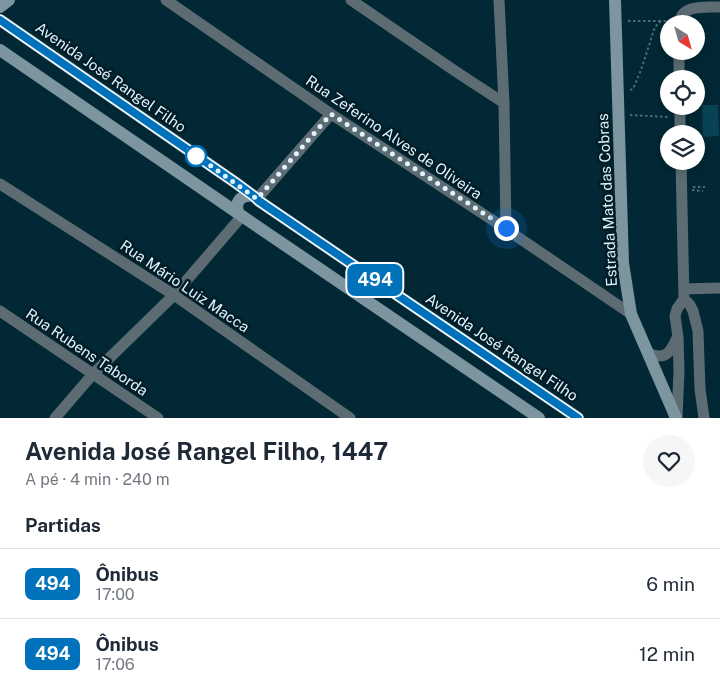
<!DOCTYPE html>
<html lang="pt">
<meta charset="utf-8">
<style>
:root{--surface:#fff;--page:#f6f6f7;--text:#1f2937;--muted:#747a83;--line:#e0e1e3}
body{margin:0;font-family:"Public Sans",sans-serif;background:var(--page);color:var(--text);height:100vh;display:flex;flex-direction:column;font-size:19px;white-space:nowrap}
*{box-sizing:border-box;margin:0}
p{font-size:16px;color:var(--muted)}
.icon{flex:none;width:28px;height:28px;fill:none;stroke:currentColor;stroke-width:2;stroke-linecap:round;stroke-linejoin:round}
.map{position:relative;height:418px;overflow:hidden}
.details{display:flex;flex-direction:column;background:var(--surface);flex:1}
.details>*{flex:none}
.badge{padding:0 10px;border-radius:8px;font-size:18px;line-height:32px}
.needle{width:32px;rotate:143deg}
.fabs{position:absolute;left:660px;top:15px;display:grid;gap:10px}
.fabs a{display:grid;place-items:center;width:45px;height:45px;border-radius:50%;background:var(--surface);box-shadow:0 2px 8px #0003;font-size:25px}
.you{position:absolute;width:25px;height:25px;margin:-12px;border:4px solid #fff;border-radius:50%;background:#1a73e8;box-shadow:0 0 0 8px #1a73e833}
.map>.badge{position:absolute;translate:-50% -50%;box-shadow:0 0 0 2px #fff}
h2{padding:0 25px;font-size:19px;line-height:45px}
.round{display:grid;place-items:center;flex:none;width:52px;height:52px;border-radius:26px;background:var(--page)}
.summary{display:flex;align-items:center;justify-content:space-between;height:85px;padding:0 25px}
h1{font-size:24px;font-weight:700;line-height:38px}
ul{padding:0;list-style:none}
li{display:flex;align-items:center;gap:15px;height:70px;padding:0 25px;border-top:1px solid var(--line)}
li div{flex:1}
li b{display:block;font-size:19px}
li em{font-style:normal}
li .badge{min-width:55px;font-weight:700;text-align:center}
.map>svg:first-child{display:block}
.green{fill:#084355}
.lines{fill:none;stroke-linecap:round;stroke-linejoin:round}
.path{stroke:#4c6c77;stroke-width:2;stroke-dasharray:2.5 2.5;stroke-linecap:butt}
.street{stroke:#5c6c72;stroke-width:11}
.secondary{stroke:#7c959f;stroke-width:12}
.line-casing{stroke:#fff;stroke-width:11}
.line{stroke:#0072bc;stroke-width:8}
.walk{stroke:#e0f3fc;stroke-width:5;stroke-dasharray:0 9}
.stop-dot{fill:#fff;stroke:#0072bc;stroke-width:2.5}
.labels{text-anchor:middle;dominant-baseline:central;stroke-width:5;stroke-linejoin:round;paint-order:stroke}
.street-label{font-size:15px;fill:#e0f3fc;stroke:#021d27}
</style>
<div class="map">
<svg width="720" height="418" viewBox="0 0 720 418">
<rect width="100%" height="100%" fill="#012834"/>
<path class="green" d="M702,105H718L719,136L703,137Z"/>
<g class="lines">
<path class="path" d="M628,21H661
M630,90L633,89L641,70L655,27L661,21H668
M630,115L668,117
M693,187H705
M692,190L703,191"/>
<path class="street" d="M166,0L331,114L506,229L631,314
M351,0L458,73L504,103
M499,0L504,103L506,229
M679,24C681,4 705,7 720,7
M679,51V79
M680,106V134
M0,184L174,295L350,418
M257,199L331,114
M684,289L720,288
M684,299L690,305L693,311L698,331L700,389L704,418
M0,311L158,418
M648,353C665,361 670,353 677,338
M55,418L93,374L174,295L242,216
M677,418L679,371L678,337L675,316L677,309L684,299L681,161"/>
<path class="secondary" d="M615,0L623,263L631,314L676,418
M0,7L9,0
M0,20L236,183L255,197L259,201L578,418
M0,50L242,216L539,418
M239,214C234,203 240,194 253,196"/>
</g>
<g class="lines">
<defs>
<path id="line" d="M0,20L236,183L255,197L259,201L578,418"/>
</defs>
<use href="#line" class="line-casing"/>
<use href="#line" class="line"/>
<path class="walk" d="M196,156L189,150L257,199L331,114L506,228"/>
</g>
<circle class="stop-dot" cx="196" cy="156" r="10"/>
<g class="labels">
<g class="street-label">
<text transform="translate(111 77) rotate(35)">Avenida José Rangel Filho</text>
<text transform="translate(394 137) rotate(34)">Rua Zeferino Alves de Oliveira</text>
<text transform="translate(607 200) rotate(-93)">Estrada Mato das Cobras</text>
<text transform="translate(185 286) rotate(34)">Rua Mário Luiz Macca</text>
<text transform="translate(502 347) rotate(34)">Avenida José Rangel Filho</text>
<text transform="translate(87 352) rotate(34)">Rua Rubens Taborda</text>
</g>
</g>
</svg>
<div class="fabs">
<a><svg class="needle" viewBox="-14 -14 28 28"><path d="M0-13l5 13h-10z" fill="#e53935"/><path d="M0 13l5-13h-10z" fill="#747a83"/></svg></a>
<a><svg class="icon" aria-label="locate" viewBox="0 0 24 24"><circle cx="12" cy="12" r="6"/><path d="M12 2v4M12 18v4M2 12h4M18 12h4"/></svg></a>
<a><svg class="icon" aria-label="layers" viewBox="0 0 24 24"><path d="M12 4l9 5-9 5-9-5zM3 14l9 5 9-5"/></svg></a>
</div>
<div class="you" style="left:506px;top:228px"></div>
<b class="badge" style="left:375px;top:280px;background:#0072bc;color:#fff">494</b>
</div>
<section class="details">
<div class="summary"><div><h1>Avenida José Rangel Filho, 1447</h1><p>A pé · 4 min · 240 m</p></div><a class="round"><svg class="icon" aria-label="heart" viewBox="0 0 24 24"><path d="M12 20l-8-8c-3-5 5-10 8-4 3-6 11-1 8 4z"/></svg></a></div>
<h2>Partidas</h2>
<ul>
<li><span class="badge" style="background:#0072bc;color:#fff">494</span><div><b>Ônibus</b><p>17:00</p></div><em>6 min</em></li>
<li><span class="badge" style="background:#0072bc;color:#fff">494</span><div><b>Ônibus</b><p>17:06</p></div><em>12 min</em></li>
</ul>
</section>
